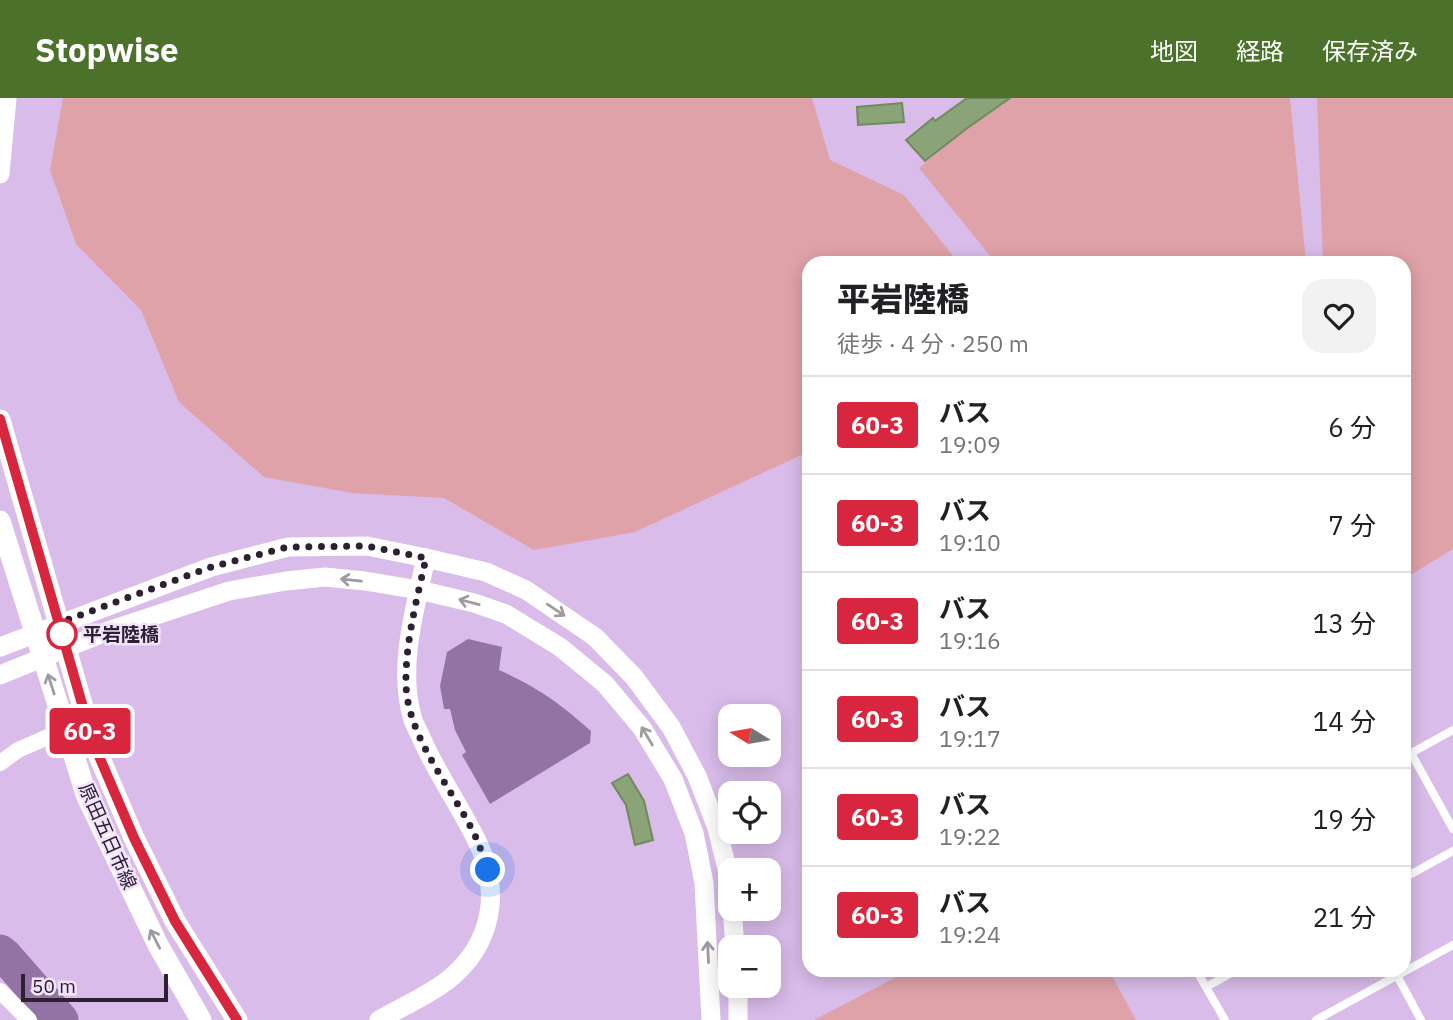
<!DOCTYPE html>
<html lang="ja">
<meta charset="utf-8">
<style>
:root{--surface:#fff;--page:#f2f2f2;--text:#202124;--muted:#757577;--line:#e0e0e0;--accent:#4b712b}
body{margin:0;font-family:"IBM Plex Sans","Noto Sans JP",sans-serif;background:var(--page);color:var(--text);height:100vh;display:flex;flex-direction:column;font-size:26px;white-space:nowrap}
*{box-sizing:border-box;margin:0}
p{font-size:23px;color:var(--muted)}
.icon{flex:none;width:38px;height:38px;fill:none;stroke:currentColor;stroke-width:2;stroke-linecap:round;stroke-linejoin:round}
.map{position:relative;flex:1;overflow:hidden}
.panel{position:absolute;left:802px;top:158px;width:609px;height:721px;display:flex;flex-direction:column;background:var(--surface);border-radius:21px;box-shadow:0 4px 18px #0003}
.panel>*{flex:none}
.badge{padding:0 14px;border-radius:5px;font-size:24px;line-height:46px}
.needle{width:46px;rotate:281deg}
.controls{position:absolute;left:718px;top:606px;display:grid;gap:14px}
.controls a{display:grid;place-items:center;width:63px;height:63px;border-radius:14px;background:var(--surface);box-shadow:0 4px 18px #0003;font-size:35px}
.scale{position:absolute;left:21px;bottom:18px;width:147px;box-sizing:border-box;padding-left:7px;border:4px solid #2c2032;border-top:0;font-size:19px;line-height:24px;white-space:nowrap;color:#2c2032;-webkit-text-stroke:5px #f2e3fa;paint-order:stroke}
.you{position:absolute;width:35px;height:35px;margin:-18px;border:5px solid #fff;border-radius:50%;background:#1a73e8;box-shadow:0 0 0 10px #1a73e833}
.map>.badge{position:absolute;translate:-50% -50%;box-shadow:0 0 0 4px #fff}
.round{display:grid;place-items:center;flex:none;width:74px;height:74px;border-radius:21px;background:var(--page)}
.overview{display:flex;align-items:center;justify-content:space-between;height:119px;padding:0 35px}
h1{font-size:33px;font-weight:800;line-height:52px}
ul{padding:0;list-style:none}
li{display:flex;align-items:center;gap:21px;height:98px;padding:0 35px;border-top:2px solid var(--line)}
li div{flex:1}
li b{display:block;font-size:26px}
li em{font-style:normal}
li .badge{min-width:77px;font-weight:700;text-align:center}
header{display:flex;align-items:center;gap:42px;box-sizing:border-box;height:98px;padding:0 35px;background:var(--accent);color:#fff}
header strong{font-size:33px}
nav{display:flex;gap:38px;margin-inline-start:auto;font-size:24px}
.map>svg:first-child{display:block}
.green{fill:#dfa2a8}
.water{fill:#9373a5}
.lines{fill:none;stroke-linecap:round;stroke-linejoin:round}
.river{stroke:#9373a5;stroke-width:35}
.building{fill:#8aa477;stroke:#708a5e;stroke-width:2}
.service{stroke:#fff;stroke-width:8}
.minor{stroke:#fff;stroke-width:16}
.tertiary{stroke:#fff;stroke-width:19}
.secondary{stroke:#fff;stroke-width:21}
.oneway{stroke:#a09ba3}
.line-casing{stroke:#fff;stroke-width:16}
.line{stroke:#d7263d;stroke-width:10}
.walk{stroke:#2c2032;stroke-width:7;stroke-dasharray:0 12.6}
.stop-dot{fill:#fff;stroke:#d7263d;stroke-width:3.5}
.labels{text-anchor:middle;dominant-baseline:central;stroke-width:5;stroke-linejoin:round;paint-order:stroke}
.stop-label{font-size:19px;font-weight:bold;fill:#2c2032;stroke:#f2e3fa;text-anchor:start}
.street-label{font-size:19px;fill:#2c2032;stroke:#f2e3fa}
</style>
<header>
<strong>Stopwise</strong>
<nav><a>地図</a><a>経路</a><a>保存済み</a></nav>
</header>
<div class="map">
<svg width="1453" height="922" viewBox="0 0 1453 922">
<rect width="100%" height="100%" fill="#d9bcea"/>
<path class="green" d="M63,0H812L830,62L904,97L958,164H808V354L635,434L534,452L444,400L352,395L264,379L179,304L141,212L76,146L50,72Z
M1010,0H1290L1306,164H995L919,70L966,31Z
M1317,0H1453V451L1404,481V164H1323Z
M910,872H1109L1136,922H814Z"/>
<path class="water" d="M468,541L502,549L499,572C537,589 560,605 591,633L590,645L490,706L462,657L466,654L455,632L450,611H444L440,588L447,554Z"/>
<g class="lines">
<path class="river" d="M0,854L5,858L61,922"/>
</g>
<path class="building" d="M967,0H1010L966,31L925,63L906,42L933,20L935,23Z
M902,5L904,24L858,27L857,9Z
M628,676L644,703L653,742L635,747L626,707L612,685Z"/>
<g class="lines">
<path class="service" d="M1411,655L1453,731
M1404,659L1453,632
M1404,780L1453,753
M1196,872L1225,922
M1394,872L1421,922
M1206,889L1237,872
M1316,922L1453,847"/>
<path class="minor" d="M0,665L18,652L66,631
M0,893L29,922"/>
<path class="tertiary" d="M0,76L7,0
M0,549L211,469L288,449L367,448L426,460L486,474L526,492L595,539L634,579L671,629L697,678L717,730L730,783
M0,577L108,533L229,493L286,483L325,479L365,483L419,492L474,505L506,516L560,549L605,586L642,630L673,681L694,735L704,785L711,922
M732,810L735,849
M738,887V922
M379,922C400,910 429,897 448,882C494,845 502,790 475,739C459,707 439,678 424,646C421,638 416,630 413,622C397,570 415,511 426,460"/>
<path class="secondary" d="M0,322L93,644L134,740L175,823L237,922
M0,423L87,699L158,847L201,922"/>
</g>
<defs><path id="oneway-shaft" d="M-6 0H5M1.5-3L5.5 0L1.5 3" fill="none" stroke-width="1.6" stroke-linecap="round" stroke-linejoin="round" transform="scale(1.75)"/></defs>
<g class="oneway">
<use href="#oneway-shaft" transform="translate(351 482) rotate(-174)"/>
<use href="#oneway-shaft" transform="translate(469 504) rotate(-165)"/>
<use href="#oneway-shaft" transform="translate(556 512) rotate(34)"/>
<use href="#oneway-shaft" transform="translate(51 586) rotate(-108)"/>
<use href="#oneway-shaft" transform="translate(647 638) rotate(-121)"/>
<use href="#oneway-shaft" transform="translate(155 841) rotate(-117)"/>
<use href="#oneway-shaft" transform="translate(708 854) rotate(-93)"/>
</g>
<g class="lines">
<defs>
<path id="line" d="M0,321L93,644L134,740L175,823L237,922"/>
</defs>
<use href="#line" class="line-casing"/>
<use href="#line" class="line"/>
<path class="walk" d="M62,536L56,526L211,469L288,449L367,448L426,460C417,501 405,545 406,587C408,642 455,693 477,742C481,751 484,762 488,772"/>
</g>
<circle class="stop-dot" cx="62" cy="536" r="14"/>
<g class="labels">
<g class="stop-label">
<text x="83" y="536">平岩陸橋</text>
</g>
<g class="street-label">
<text transform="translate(108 738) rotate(66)">原田五日市線</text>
</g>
</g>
</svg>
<div class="controls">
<a><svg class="needle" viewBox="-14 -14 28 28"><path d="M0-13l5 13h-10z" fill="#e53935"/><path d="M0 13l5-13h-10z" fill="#757577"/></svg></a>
<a><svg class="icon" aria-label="locate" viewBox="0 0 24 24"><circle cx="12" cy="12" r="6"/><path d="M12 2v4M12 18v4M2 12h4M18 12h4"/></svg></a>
<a>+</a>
<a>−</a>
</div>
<div class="scale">50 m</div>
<div class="you" style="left:488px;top:772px"></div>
<b class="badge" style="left:90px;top:633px;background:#d7263d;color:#fff">60-3</b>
<section class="panel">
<div class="overview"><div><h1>平岩陸橋</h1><p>徒歩 · 4 分 · 250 m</p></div><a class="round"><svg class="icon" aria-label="heart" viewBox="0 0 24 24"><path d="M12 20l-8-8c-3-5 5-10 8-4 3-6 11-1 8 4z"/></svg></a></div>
<ul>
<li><span class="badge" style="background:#d7263d;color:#fff">60-3</span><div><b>バス</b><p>19:09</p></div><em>6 分</em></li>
<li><span class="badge" style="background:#d7263d;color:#fff">60-3</span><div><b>バス</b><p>19:10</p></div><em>7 分</em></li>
<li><span class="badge" style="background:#d7263d;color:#fff">60-3</span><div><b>バス</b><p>19:16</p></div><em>13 分</em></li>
<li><span class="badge" style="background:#d7263d;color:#fff">60-3</span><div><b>バス</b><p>19:17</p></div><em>14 分</em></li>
<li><span class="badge" style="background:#d7263d;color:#fff">60-3</span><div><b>バス</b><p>19:22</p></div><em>19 分</em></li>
<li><span class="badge" style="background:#d7263d;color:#fff">60-3</span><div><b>バス</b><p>19:24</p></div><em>21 分</em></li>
</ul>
</section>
</div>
